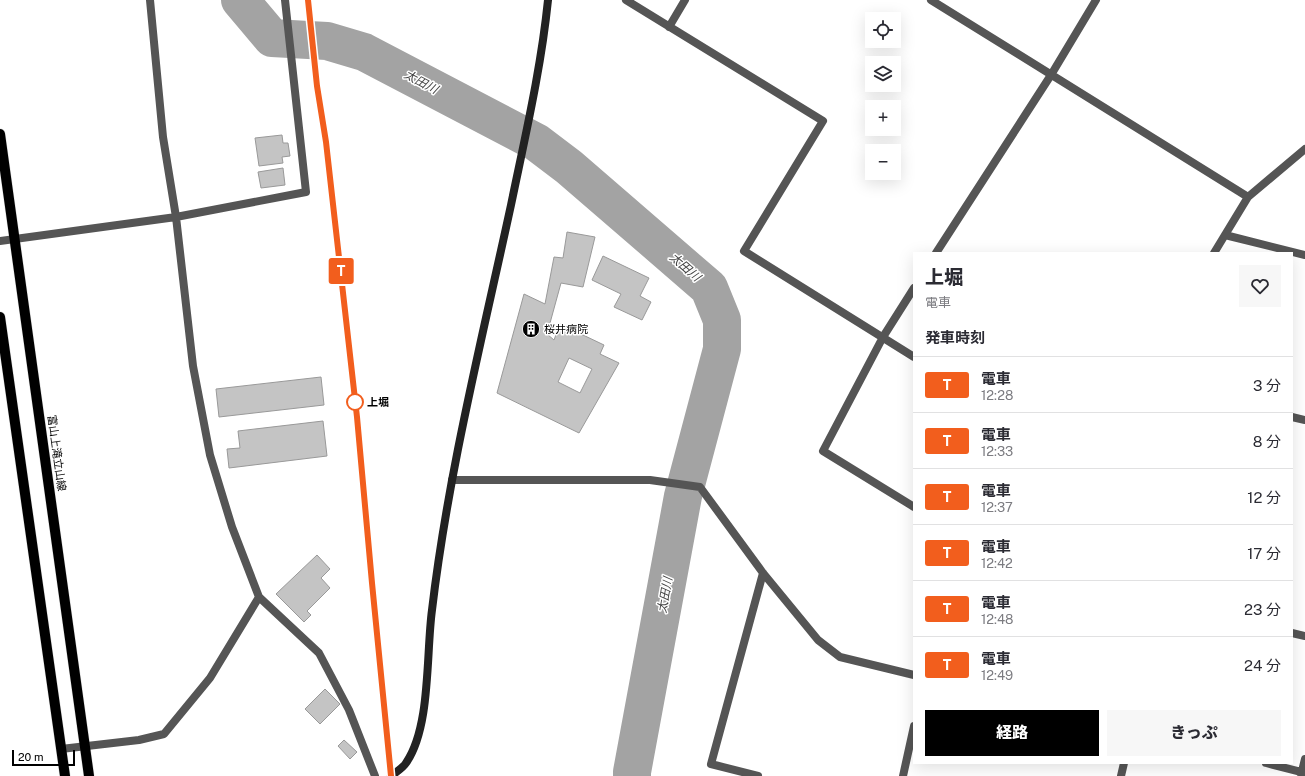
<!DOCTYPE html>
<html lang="ja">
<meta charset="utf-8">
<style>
:root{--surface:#fff;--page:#f7f7f7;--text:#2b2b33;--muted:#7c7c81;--line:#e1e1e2;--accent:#000}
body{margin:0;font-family:"Public Sans","Noto Sans JP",sans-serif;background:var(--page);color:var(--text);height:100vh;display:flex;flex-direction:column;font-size:15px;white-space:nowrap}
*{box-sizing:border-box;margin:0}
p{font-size:13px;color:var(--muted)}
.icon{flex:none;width:22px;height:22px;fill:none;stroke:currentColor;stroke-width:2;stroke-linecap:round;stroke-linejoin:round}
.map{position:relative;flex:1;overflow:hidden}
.details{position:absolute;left:913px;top:252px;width:380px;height:512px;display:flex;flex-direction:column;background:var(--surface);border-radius:0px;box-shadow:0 4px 16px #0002}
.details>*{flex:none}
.badge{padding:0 8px;border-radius:3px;font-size:14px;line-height:26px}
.tools{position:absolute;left:865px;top:12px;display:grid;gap:8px}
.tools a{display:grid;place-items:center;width:36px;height:36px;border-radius:0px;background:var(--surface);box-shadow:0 4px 16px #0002;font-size:20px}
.scale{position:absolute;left:12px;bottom:10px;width:63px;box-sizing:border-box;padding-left:4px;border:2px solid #000;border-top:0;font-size:11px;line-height:14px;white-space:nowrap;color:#000;-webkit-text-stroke:3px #fff;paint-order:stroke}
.map>.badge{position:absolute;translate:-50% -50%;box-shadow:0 0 0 2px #fff}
h2{padding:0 12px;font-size:15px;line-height:36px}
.round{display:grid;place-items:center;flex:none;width:42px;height:42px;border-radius:0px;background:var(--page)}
.head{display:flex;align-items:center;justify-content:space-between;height:68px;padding:0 12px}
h1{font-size:19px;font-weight:800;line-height:30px}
.cta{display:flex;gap:8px;margin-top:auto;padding:8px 12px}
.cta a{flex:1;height:46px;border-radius:0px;background:var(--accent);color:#fff;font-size:16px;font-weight:800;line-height:46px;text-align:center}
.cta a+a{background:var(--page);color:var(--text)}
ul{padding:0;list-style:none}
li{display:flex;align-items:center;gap:12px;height:56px;padding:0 12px;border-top:1px solid var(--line)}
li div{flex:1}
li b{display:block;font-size:15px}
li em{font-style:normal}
li .badge{min-width:44px;font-weight:700;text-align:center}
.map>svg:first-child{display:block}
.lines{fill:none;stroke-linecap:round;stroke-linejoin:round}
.river{stroke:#a3a3a3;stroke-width:38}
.building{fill:#c4c4c4;stroke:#999;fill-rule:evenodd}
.primary-casing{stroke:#dbdbdb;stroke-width:11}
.street{stroke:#555;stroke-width:8}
.secondary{stroke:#222;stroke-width:8}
.primary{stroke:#000;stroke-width:10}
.rail-casing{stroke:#000;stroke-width:4.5}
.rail{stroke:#fff;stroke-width:3;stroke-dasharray:9;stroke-linecap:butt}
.line-casing{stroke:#fff;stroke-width:9}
.line{stroke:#f25e1d;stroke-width:6}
.stop-dot{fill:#fff;stroke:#f25e1d;stroke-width:2}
.labels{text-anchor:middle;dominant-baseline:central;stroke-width:3;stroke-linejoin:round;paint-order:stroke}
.poi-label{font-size:11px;fill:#000;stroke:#fff;text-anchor:start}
.stop-label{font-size:11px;font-weight:bold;fill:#000;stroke:#fff;text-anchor:start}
.street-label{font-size:11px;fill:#000;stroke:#fff}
.water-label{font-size:12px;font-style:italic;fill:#444;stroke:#fff}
</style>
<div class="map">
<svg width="1305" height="776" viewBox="0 0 1305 776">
<rect width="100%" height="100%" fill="#fff"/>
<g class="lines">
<path class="river" d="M240,0L272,38L327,41L364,52L536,142L569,167L709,288L722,320V349L683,496L632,772V776"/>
</g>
<path class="building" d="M282,135L283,143H288L290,156L282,157L283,163L259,166L255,138Z
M283,168L285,185L261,188L258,172Z
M567,232L595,237L583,287L561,283L547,334L554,340L560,324L604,345L600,354L619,363L579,433L497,393L524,294L545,304L554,257L563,258ZM569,358L592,369L580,393L558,382Z
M603,256L649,278L640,296L651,302L642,320L614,307L621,294L592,280Z
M321,377L324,405L219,417L216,389Z
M323,421L327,456L229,468L227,449L240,448L238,431Z
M317,555L330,569L321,578L330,588L307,611L311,615L304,622L276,594Z
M325,689L340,704L320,724L305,709Z
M344,740L357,752L350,759L338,746Z"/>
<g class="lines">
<defs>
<path id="primary" d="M0,134L89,776
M0,317L65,776"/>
</defs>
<use href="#primary" class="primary-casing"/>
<path class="street" d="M150,0L163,137L176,217L193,366L210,455L232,527L259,597L319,653L349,710L375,776
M626,0L823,121L744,251L914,357
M931,0L1248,197
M669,27L685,0
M1225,235L1305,255
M0,241L176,217L306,192L285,0
M936,253L1051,75L1096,0
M1214,253L1248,197L1305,149
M914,288L883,337L823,451L914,507
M1292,417L1305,420
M452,480H650L700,487L763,573L818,640L840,657L914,675
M1292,633L1305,636
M61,749L139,740L164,734L210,678L259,597
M1266,763L1305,773
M1301,775L1305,759
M758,776L711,764L763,573
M903,776L914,726
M1121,776L1124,763"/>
<path class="secondary" d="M391,776C396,772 403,768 406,763C431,727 426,654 432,610C448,474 482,339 511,205C525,137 541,69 548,0"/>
<use href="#primary" class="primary"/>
<defs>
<path id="rail" d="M308,0L317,86L326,142L355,402L391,776"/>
</defs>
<use href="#rail" class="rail-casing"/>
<use href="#rail" class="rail"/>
</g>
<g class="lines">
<defs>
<path id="line" d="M308,0L317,86L326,142L357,417L372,583L391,776"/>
</defs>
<use href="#line" class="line-casing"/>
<use href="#line" class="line"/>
</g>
<defs>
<symbol id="building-disc" viewBox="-11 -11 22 22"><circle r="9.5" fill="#000" stroke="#fff"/><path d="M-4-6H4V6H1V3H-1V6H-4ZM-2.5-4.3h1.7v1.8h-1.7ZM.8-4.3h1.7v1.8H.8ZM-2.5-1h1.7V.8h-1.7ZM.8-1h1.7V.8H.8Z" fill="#fff"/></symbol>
</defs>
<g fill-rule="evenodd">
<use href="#building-disc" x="521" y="319" width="20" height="20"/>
</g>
<circle class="stop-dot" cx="355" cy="402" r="8"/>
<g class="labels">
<g class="poi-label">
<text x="544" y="329">桜井病院</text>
</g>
<g class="stop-label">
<text x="367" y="402">上堀</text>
</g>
<g class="street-label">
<text transform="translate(57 453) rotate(82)">富山上滝立山線</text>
</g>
<g class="water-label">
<text transform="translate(421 82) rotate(28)">太田川</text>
<text transform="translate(685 267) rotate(41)">太田川</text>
<text transform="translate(665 595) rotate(-80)">太田川</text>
</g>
</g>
</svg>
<div class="tools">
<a><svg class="icon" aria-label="locate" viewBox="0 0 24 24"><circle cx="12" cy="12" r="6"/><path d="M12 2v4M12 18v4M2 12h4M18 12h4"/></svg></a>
<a><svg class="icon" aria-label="layers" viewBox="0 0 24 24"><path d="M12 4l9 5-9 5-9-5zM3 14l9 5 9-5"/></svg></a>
<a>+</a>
<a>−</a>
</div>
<div class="scale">20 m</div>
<b class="badge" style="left:341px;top:271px;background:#f25e1d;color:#fff">T</b>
<section class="details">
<div class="head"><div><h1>上堀</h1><p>電車</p></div><a class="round"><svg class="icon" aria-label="heart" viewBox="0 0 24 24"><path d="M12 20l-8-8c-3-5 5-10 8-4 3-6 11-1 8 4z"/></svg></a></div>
<h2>発車時刻</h2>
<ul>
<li><span class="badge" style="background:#f25e1d;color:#fff">T</span><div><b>電車</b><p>12:28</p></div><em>3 分</em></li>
<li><span class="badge" style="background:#f25e1d;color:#fff">T</span><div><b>電車</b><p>12:33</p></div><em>8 分</em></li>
<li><span class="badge" style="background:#f25e1d;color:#fff">T</span><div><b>電車</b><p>12:37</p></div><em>12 分</em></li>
<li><span class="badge" style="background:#f25e1d;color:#fff">T</span><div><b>電車</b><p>12:42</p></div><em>17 分</em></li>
<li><span class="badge" style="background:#f25e1d;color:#fff">T</span><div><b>電車</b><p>12:48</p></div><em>23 分</em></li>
<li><span class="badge" style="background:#f25e1d;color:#fff">T</span><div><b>電車</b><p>12:49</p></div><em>24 分</em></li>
</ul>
<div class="cta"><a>経路</a><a>きっぷ</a></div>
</section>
</div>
